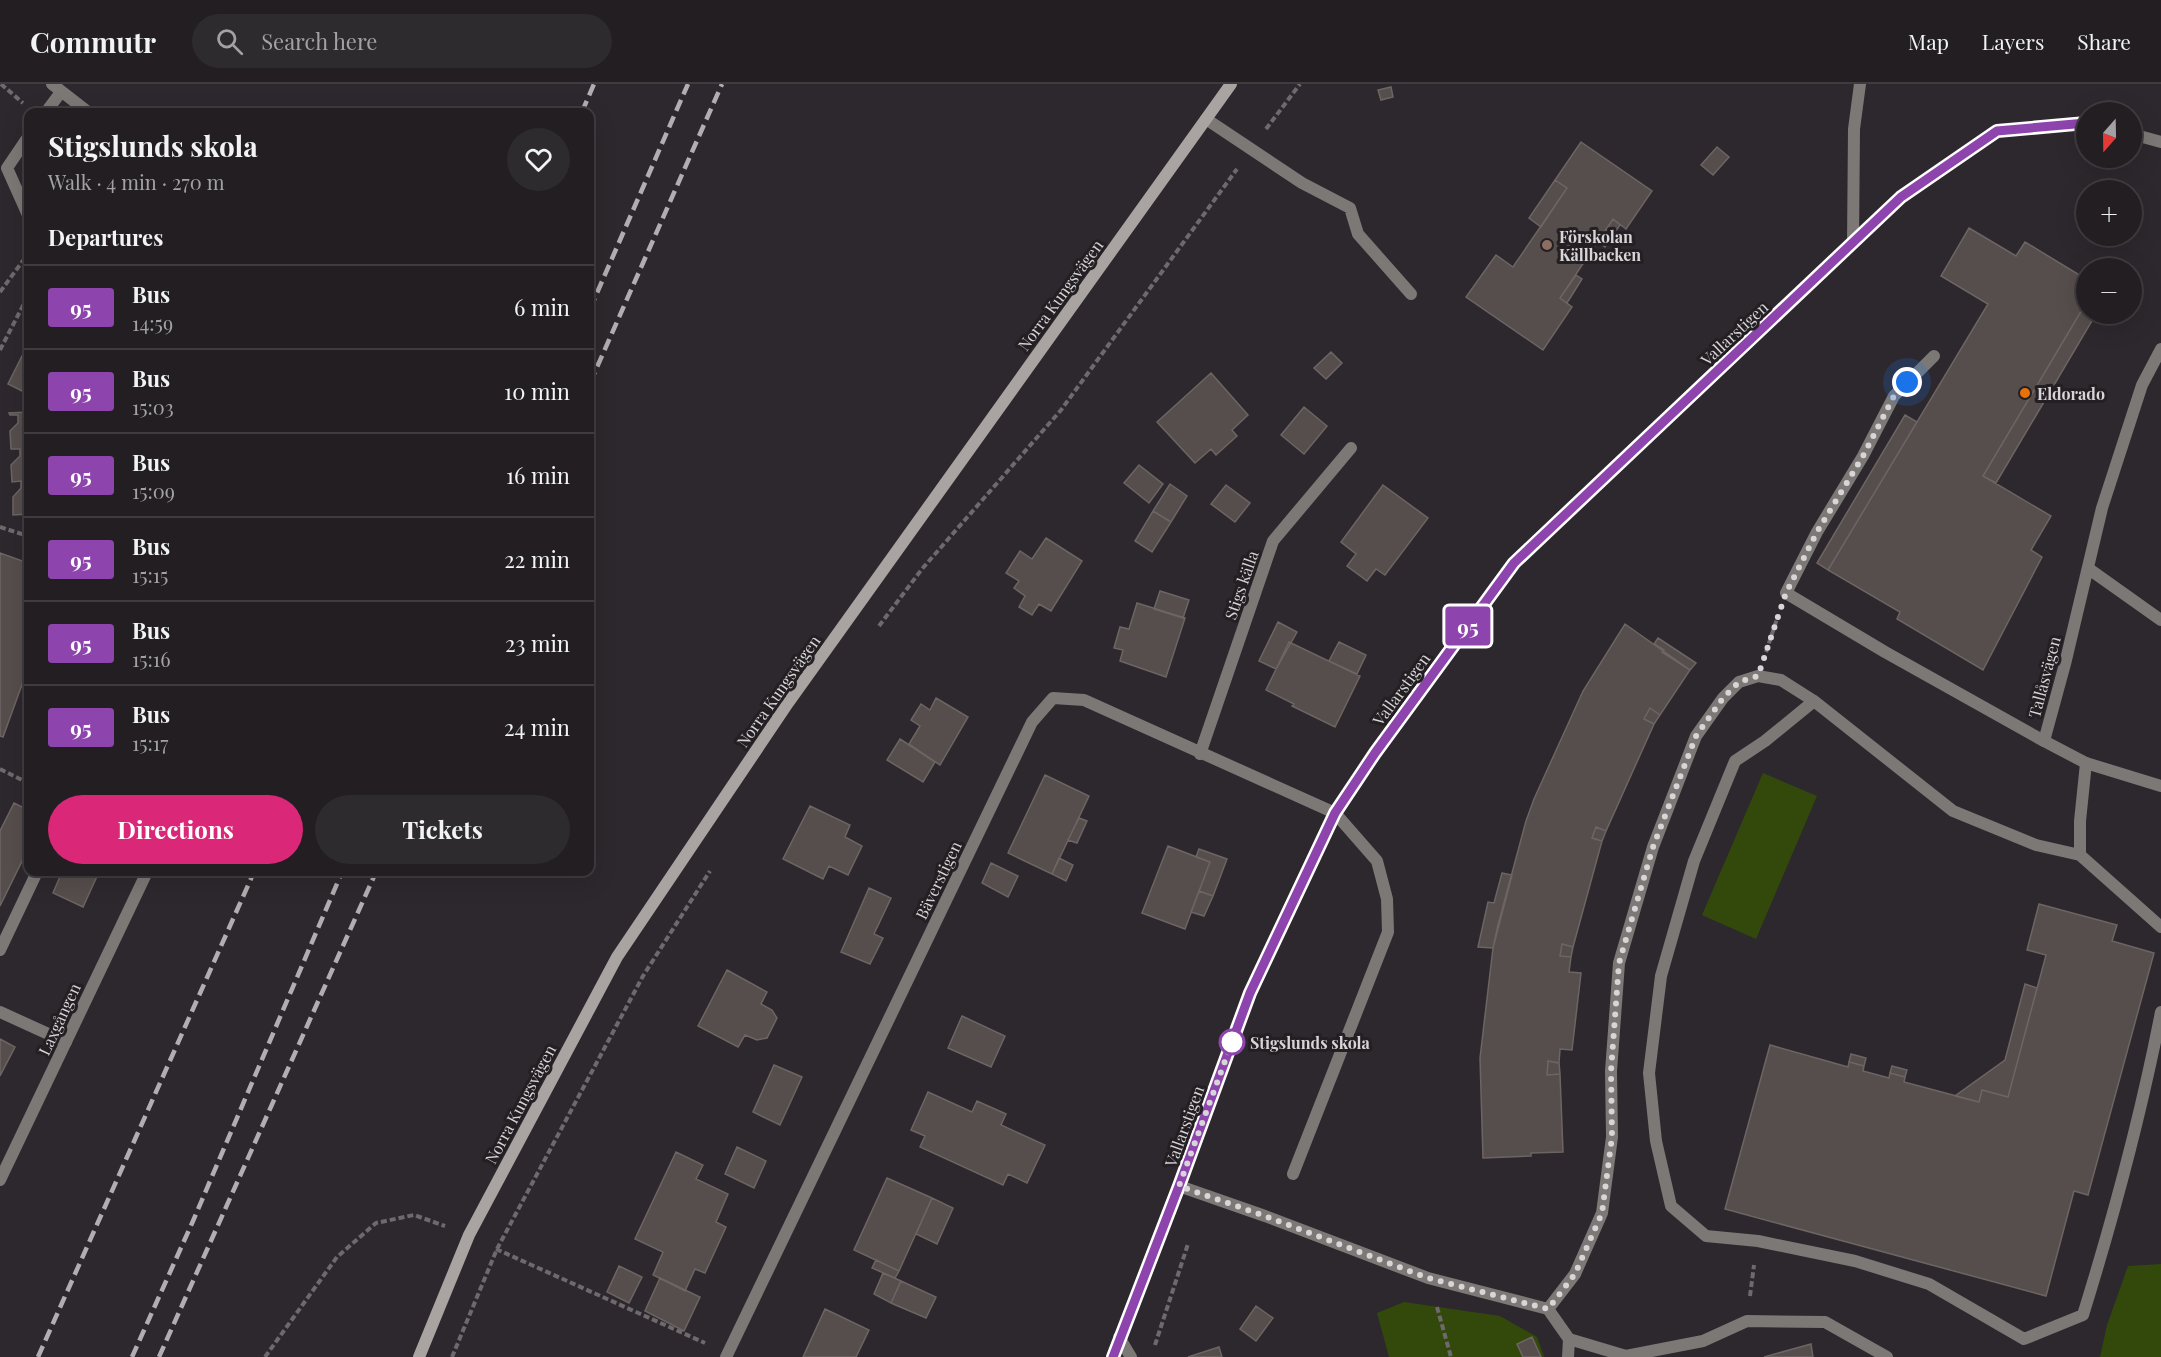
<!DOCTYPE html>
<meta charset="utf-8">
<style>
:root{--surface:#221e22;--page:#2e2b2f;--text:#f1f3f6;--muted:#a2a2a5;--line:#3f3c40;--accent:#db2777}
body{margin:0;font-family:"Playfair Display",serif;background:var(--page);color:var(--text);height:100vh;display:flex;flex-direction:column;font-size:22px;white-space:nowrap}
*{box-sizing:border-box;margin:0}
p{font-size:20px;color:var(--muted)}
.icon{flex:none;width:33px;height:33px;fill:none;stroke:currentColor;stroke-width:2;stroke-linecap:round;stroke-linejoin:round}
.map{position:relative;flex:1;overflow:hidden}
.panel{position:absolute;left:24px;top:24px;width:570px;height:768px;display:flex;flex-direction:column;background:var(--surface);border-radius:12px;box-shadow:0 6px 24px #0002,0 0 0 2px var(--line)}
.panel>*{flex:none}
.badge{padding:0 12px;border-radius:4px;font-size:21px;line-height:39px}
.needle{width:39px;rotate:200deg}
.buttons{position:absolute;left:2076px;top:18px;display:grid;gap:12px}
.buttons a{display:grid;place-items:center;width:66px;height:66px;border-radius:50%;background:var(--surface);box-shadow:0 6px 24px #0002,0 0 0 2px var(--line);font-size:30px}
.you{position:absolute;width:30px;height:30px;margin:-15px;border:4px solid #fff;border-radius:50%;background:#1a73e8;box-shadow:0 0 0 9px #1a73e833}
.map>.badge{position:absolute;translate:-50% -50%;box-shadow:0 0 0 3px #fff}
h2{padding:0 24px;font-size:22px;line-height:54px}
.round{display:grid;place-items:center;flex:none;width:63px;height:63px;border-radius:32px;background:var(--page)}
.headline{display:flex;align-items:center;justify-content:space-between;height:102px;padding:0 24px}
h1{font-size:28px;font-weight:700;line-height:45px}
.primary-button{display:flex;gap:12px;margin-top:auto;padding:12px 24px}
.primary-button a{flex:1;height:69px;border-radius:36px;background:var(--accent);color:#fff;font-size:24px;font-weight:700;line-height:69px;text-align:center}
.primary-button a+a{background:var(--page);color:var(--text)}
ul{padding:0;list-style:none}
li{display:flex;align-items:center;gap:18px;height:84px;padding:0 24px;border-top:2px solid var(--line)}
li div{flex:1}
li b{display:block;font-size:22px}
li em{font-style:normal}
li .badge{min-width:66px;font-weight:700;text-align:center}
header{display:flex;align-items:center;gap:36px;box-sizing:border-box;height:84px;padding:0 30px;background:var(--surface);border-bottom:2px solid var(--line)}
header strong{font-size:28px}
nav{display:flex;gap:33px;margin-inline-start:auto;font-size:21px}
.search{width:420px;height:54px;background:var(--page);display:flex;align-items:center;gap:15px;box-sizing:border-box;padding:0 21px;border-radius:33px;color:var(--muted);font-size:22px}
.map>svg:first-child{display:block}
.green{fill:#32490b}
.building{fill:#554e4c;stroke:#6d6563;stroke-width:1.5}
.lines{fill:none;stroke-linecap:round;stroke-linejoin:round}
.path{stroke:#6d696d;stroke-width:4;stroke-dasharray:6 3;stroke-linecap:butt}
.lane{stroke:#7b7876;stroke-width:12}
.street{stroke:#7b7876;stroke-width:12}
.secondary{stroke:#a9a4a1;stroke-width:12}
.rail{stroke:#b1adb1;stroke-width:4.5;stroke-dasharray:12 6;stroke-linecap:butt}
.line-casing{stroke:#fff;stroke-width:14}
.line{stroke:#8e44ad;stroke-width:9}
.walk{stroke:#d8d5d8;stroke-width:6;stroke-dasharray:0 10.8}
.education-dot{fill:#8d6e63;stroke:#231f23;stroke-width:2}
.food-dot{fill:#e8710a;stroke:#231f23;stroke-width:2}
.stop-dot{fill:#fff;stroke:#8e44ad;stroke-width:3}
.labels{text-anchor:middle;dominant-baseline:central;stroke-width:6;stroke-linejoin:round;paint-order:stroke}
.poi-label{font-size:16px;font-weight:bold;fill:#d8d5d8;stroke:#231f23;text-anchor:start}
.street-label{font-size:16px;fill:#d8d5d8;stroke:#231f23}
.stop-label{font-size:16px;font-weight:bold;fill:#d8d5d8;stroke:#231f23;text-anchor:start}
</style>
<header>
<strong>Commutr</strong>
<div class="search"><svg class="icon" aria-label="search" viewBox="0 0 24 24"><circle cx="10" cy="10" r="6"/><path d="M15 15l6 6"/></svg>Search here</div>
<nav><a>Map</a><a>Layers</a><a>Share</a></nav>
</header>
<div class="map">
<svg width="2161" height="1273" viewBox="0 0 2161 1273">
<rect width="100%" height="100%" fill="#2d282d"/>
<path class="green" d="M1763,689L1817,712L1756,855L1702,831Z
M2161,1180V1273H2100L2107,1241L2128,1182Z
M1404,1218L1500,1232L1537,1253L1544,1273H1389L1377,1229Z"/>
<path class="building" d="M1391,3L1393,13L1381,16L1378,6Z
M1581,58L1652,107L1626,145L1613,135L1560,214L1572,223L1543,266L1466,213L1496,171L1513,183L1567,104L1555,96Z
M1717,63L1729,73L1713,91L1701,81Z
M1555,96L1567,104L1541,143L1529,134Z
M1613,135L1620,141L1605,163L1598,158Z
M1969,144L2016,172L2025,158L2086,195V219L1983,392L2051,432L2031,466L2042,473L1983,586L1897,535L1900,528L1828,486L1988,220L1941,192Z
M1576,191L1582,195L1567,219L1560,214Z
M2086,219V230H2096L1996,399L1983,392Z
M28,260V310L8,300Z
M1331,268L1342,279L1326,295L1314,284Z
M1211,289L1248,331L1232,346L1237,352L1216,371L1211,365L1195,379L1157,338Z
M1304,323L1327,342L1304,370L1281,351Z
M28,328V430L13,431V413L21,404V397L12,398L11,381L20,372V365H11L10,347L18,339V331H10L9,329Z
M1905,331L1917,338L1828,486L1817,479Z
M1139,381L1163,400L1149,419L1124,399Z
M1170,400L1187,412L1171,438L1153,427Z
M1226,401L1250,419L1235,438L1211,420Z
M1383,401L1428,434L1385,491L1376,485L1367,497L1347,482L1356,470L1341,458Z
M1153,427L1171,438L1152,468L1135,457Z
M1046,454L1082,477L1051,527L1039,520L1032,531L1019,523L1025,512L1014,504L1019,497L1006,489L1020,467L1032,475Z
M0,469L28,479V584L3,653L0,652Z
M1160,507L1189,516L1183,534L1154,525Z
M1137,519L1185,534L1166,593L1120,577L1123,566L1114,564L1120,543L1129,545Z
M1278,538L1297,548L1276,585L1259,577Z
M1625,540L1690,586L1660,631L1650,624L1644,635L1654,640L1606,747L1596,743L1592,754L1602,757L1573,863L1562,860L1560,872L1571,873L1569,888L1581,889L1572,966L1560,965L1559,979L1548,977V979L1547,991L1560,990L1563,1068L1531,1069V1072L1483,1074L1480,974L1493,864L1498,841L1526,737L1534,715L1583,607Z
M1658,554L1696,579L1690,586L1662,568L1664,566L1654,560Z
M1289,558L1360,592L1335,643L1292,622L1294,620L1266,606Z
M1339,558L1366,571L1357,590L1329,577Z
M936,614L968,633L940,681L909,660L920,642L911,636L921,620L930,626Z
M1650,624L1660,631L1654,640L1644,635Z
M900,655L935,678L923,698L887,676Z
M1045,691L1089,712L1052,790L1008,769Z
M14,719L28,726V765L0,822V747Z
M810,722L850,741L845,753L862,762L848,791L829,782L823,795L783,775Z
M1079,734L1087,737L1077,759L1068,756Z
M1596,743L1606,747L1602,757L1592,754Z
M1168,762L1210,778L1185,845L1142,829Z
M1199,765L1227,775L1213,812L1199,807L1210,778L1196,773Z
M1059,774L1073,781L1066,797L1052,790Z
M991,779L1018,792L1008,813L982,799Z
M62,788H99L83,823L53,809Z
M1502,789L1512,791L1493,864L1478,863L1488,818L1494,819Z
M869,804L891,814L874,850L883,854L870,880L841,868Z
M1199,807L1213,812L1204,832L1191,828Z
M2039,820L2117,841L2112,857L2154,869L2088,1111L2074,1107L2046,1212L1725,1125L1770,961L1848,983L1849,978L1864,982L1863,987L1889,994L1890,989L1905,993L1904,998L1979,1018L1982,1006L2008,1013L2046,871L2027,866Z
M1562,860L1573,863L1571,873L1560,872Z
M727,886L767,908L761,920L772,926L777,934L767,954L757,956L745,951L738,963L698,942Z
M2025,900L2037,904L2008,1013L1982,1006L1979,1018L1955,1012L2005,976Z
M962,932L1005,952L991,983L948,964Z
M0,955L15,963L0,992Z
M1851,970L1866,974L1864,982L1849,978Z
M1548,977L1559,979L1560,990L1547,991Z
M774,981L802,993L780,1041L753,1028Z
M1892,982L1907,986L1905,993L1890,989Z
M928,1008L972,1028L977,1017L1006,1030L1001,1041L1045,1061L1027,1099L1008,1090L1003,1101L920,1063L925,1052L911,1046Z
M737,1063L766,1077L754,1104L725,1090Z
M676,1068L703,1081L696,1095L728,1110L716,1138L726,1143L705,1189L695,1185L685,1207L653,1191L663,1168L635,1155Z
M887,1094L932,1114L899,1187L854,1166Z
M932,1114L953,1124L937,1160L916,1150Z
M876,1176L899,1187L895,1194L872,1184Z
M619,1182L642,1193L629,1219L607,1208Z
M883,1189L901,1197L891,1219L874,1210Z
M660,1194L700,1213L684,1247L645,1227Z
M901,1197L936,1213L926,1234L891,1219Z
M1256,1222L1273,1234L1256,1257L1240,1245Z
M825,1225L869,1246L856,1273H803Z
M1532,1253L1541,1273H1523L1517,1260Z
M1811,1260L1813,1273H1764Z
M1219,1263L1222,1273H1188Z"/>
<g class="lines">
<path class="path" d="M1,0L23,19
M1266,45L1300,0
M0,208L28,170
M0,266L28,212
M0,443L28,452
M879,542L922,485L1061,326L1237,85
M1766,568L1777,535
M0,685L28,699
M496,1165L705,1259
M1750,1212L1754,1181
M1437,1223L1451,1273
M1155,1261L1188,1160
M265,1273L337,1173L376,1139L414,1131L445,1142
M452,1273L497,1165L643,892L710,787"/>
<path class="lane" d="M46,28L61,8
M1206,35L1302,99L1350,124L1358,150L1411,210
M28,53L7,84L28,131
M1853,159L1854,45L1860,0
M1934,272L1894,312L1863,372L1817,448L1786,509L1885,568L2044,657
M2086,679L2080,737V771L2161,843
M2080,771L2036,761L1953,727L1814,617L1765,657L1735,677L1694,777L1661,892L1649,989L1656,1057L1671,1122L1706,1152L1758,1157L1855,1177L1929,1200L2024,1255L2083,1231C2114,1131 2141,1031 2161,928
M0,866L37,788
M0,928L66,958
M1293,1090L1388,848L1387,815L1377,777L1335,729
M1179,1102L1265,1132L1428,1194L1548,1225L1569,1255L1626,1272L1703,1257L1747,1237L1825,1238L1887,1273
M1548,1225L1575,1190L1602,1129L1612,1053L1611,987L1619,879L1653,763L1696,652L1723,614L1739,598L1758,592L1781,596L1814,617
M1119,1253L1131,1273
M1568,1273L1569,1255"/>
<path class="street" d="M52,0L88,28
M2132,50L2161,58
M2161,265L2142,301L2102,424L2065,580L2044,657L2086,679L2161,702
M2089,485L2161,536
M1200,670L1273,457L1351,364
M0,1096L147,788
M726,1273L1032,638L1053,614L1084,616L1335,729
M1113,1273L1179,1102L1250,909L1335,729L1375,669L1514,479L1901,113L1997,47L2086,39"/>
<path class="secondary" d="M419,1273L469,1151L617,873L788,619L1231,0"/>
<path class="rail" d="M582,28L594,0
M590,225L688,0
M590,299L722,0
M38,1273L254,788
M132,1273L193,1137L342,788
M159,1273L376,788"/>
</g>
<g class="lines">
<defs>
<path id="line" d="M1113,1273L1179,1102L1250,909L1335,729L1375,669L1514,479L1901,113L1997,47L2086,39"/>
</defs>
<use href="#line" class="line-casing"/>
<use href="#line" class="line"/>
<path class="walk" d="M1232,958L1179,1102L1265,1132L1428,1194L1548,1225L1575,1190L1602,1129L1612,1053L1611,987L1619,879L1653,763L1696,652L1723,614L1739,598L1758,592L1786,509L1817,448L1863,372L1894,312L1907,298"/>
</g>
<circle class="education-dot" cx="1547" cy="161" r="6"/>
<circle class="food-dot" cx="2025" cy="309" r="6"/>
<circle class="stop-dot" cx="1232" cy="958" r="12"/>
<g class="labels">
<g class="poi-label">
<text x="1559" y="152">Förskolan<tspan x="1559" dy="18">Källbacken</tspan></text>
<text x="2037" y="309">Eldorado</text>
</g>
<g class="street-label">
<text transform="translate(1060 211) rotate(-54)">Norra Kungsvägen</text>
<text transform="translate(1734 249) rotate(-43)">Vallarstigen</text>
<text transform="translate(1241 501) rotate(-71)">Stigs källa</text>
<text transform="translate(2044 593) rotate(-75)">Tallåsvägen</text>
<text transform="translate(1401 605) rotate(-54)">Vallarstigen</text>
<text transform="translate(778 607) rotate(-55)">Norra Kungsvägen</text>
<text transform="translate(938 796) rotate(-64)">Bäverstigen</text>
<text transform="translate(59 935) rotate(-65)">Laxgången</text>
<text transform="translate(520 1020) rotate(-62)">Norra Kungsvägen</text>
<text transform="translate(1184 1042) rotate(-70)">Vallarstigen</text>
</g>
<g class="stop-label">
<text x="1250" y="958">Stigslunds skola</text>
</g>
</g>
</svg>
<div class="buttons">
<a><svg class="needle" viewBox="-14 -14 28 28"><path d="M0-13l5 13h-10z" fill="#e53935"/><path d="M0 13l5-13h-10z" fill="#a2a2a5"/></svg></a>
<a>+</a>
<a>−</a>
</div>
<div class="you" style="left:1907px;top:298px"></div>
<b class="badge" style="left:1468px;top:542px;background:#8e44ad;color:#fff">95</b>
<section class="panel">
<div class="headline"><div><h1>Stigslunds skola</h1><p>Walk · 4 min · 270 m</p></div><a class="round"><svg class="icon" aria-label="heart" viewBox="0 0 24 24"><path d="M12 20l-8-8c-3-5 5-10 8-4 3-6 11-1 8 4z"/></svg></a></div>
<h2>Departures</h2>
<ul>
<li><span class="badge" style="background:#8e44ad;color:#fff">95</span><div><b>Bus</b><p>14:59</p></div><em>6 min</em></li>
<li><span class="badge" style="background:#8e44ad;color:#fff">95</span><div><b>Bus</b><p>15:03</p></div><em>10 min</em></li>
<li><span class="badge" style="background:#8e44ad;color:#fff">95</span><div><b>Bus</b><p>15:09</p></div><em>16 min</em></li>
<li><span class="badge" style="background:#8e44ad;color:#fff">95</span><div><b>Bus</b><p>15:15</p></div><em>22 min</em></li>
<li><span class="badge" style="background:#8e44ad;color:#fff">95</span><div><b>Bus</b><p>15:16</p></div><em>23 min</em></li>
<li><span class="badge" style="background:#8e44ad;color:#fff">95</span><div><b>Bus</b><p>15:17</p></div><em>24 min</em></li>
</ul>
<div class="primary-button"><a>Directions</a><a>Tickets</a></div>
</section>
</div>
